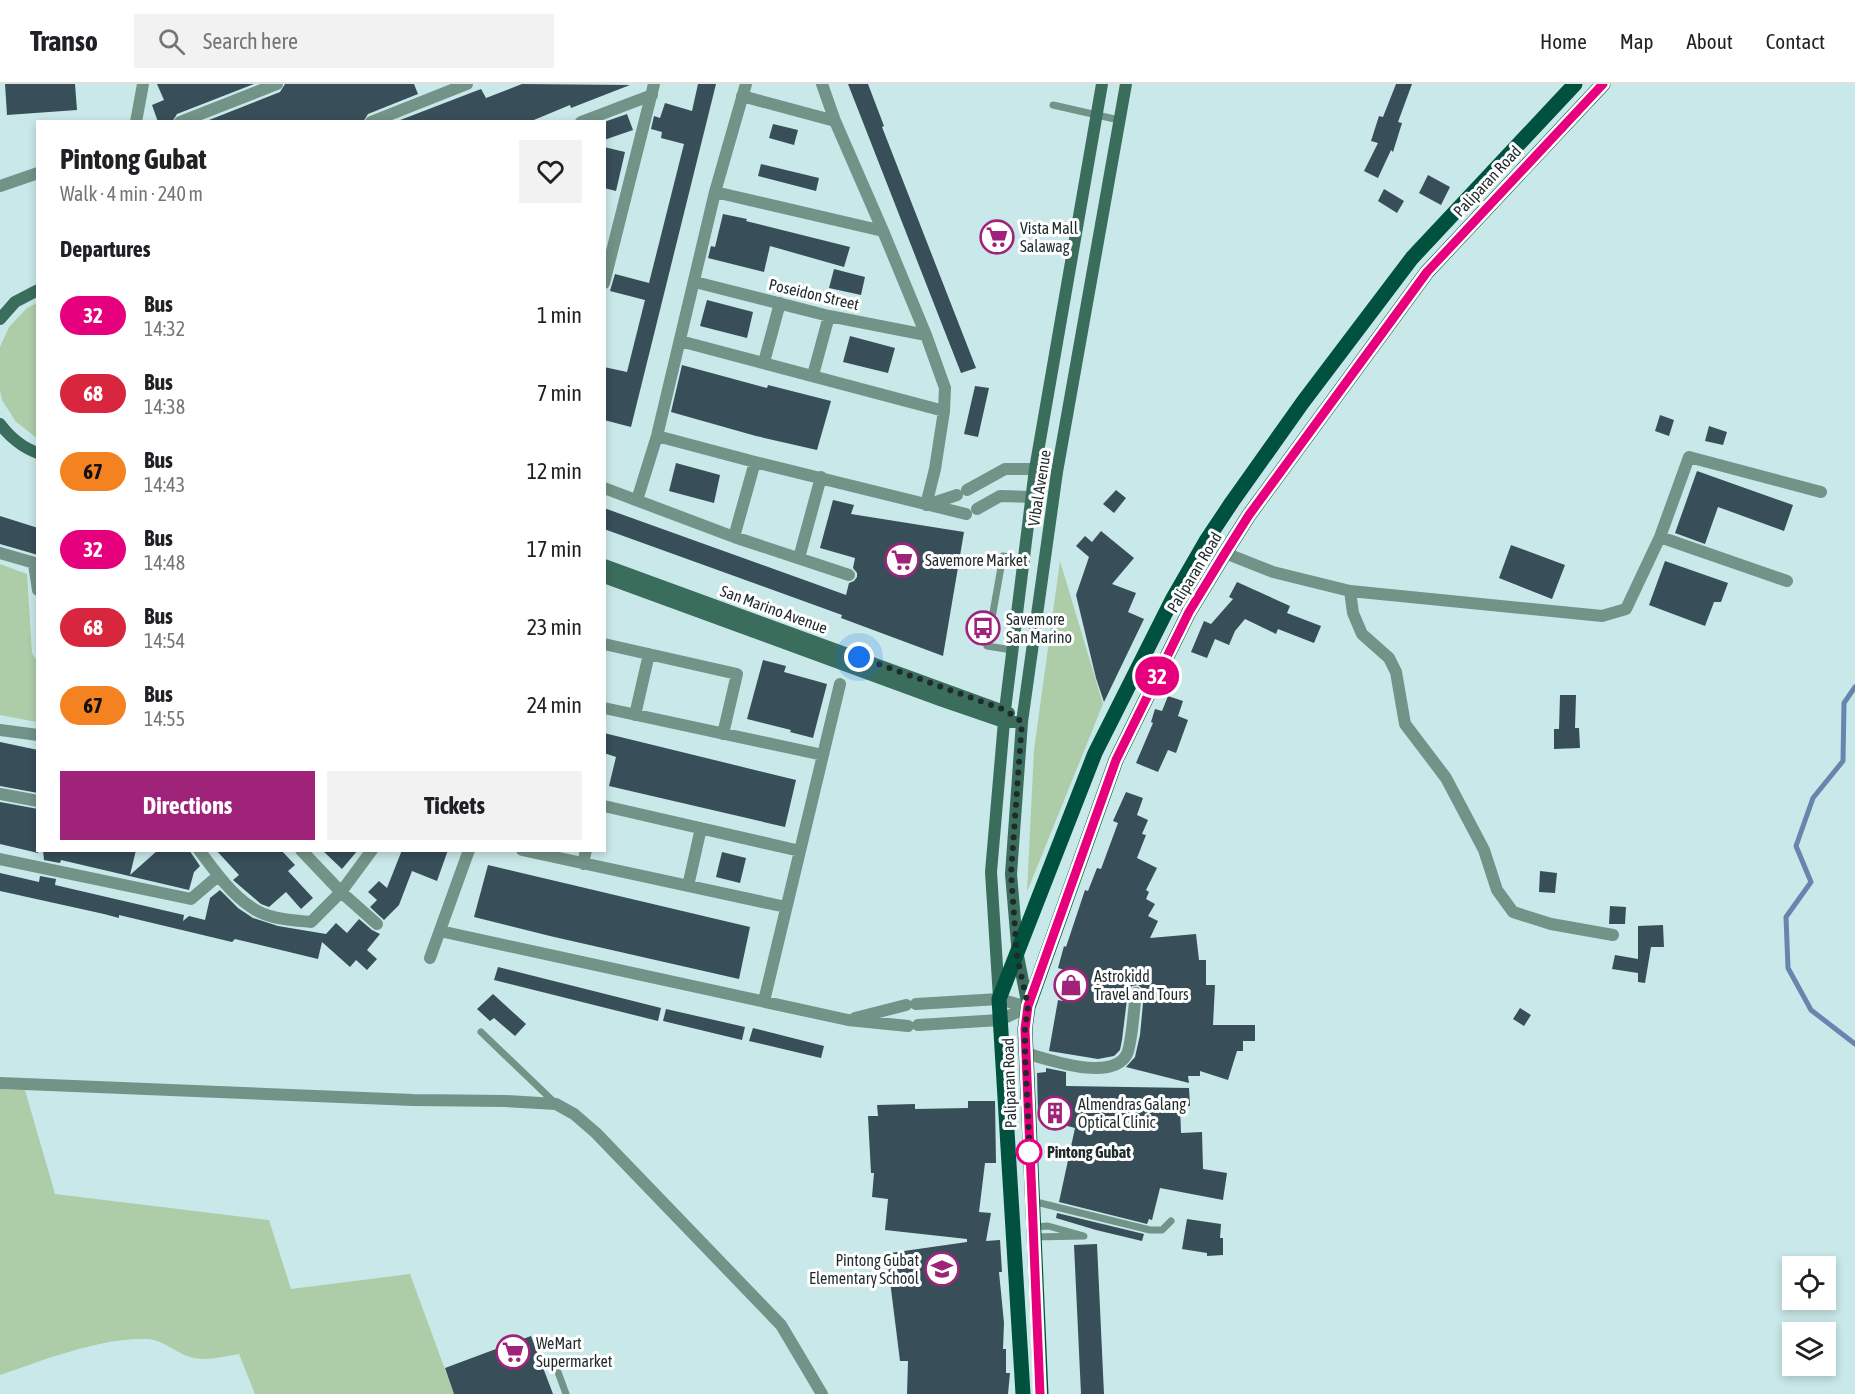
<!DOCTYPE html>
<meta charset="utf-8">
<style>
:root{--surface:#fff;--page:#f2f2f2;--text:#202124;--muted:#757577;--line:#e0e0e0;--accent:#9f2479}
body{margin:0;font-family:"Asap Condensed",sans-serif;background:var(--page);color:var(--text);height:100vh;display:flex;flex-direction:column;font-size:22px;white-space:nowrap}
*{box-sizing:border-box;margin:0}
p{font-size:20px;color:var(--muted)}
.icon{flex:none;width:33px;height:33px;fill:none;stroke:currentColor;stroke-width:2;stroke-linecap:round;stroke-linejoin:round}
.map{position:relative;flex:1;overflow:hidden}
.panel{position:absolute;left:36px;top:36px;width:570px;height:732px;display:flex;flex-direction:column;background:var(--surface);border-radius:0px;box-shadow:0 3px 9px #0003}
.panel>*{flex:none}
.badge{padding:0 12px;border-radius:20px;font-size:21px;line-height:39px}
.controls{position:absolute;left:1782px;top:1172px;display:grid;gap:12px}
.controls a{display:grid;place-items:center;width:54px;height:54px;border-radius:0px;background:var(--surface);box-shadow:0 3px 9px #0003;font-size:30px}
.you{position:absolute;width:30px;height:30px;margin:-15px;border:4px solid #fff;border-radius:50%;background:#1a73e8;box-shadow:0 0 0 9px #1a73e833}
.map>.badge{position:absolute;translate:-50% -50%;box-shadow:0 0 0 3px #fff}
h2{padding:0 24px;font-size:22px;line-height:54px}
.round{display:grid;place-items:center;flex:none;width:63px;height:63px;border-radius:0px;background:var(--page)}
.headline{display:flex;align-items:center;justify-content:space-between;height:102px;padding:0 24px}
h1{font-size:28px;font-weight:700;line-height:45px}
.cta{display:flex;gap:12px;margin-top:auto;padding:12px 24px}
.cta a{flex:1;height:69px;border-radius:0px;background:var(--accent);color:#fff;font-size:24px;font-weight:700;line-height:69px;text-align:center}
.cta a+a{background:var(--page);color:var(--text)}
ul{padding:0;list-style:none}
li{display:flex;align-items:center;gap:18px;height:78px;padding:0 24px}
li div{flex:1}
li b{display:block;font-size:22px}
li em{font-style:normal}
li .badge{min-width:66px;font-weight:700;text-align:center}
header{display:flex;align-items:center;gap:36px;box-sizing:border-box;height:84px;padding:0 30px;background:var(--surface);border-bottom:2px solid var(--line)}
header strong{font-size:28px}
nav{display:flex;gap:33px;margin-inline-start:auto;font-size:21px}
.search{width:420px;height:54px;background:var(--page);display:flex;align-items:center;gap:15px;box-sizing:border-box;padding:0 21px;border-radius:0px;color:var(--muted);font-size:22px}
.map>svg:first-child{display:block}
.green{fill:#adcda8}
.lines{fill:none;stroke-linecap:round;stroke-linejoin:round}
.stream{stroke:#6786ad;stroke-width:5}
.building{fill:#384e59}
.lane{stroke:#729387;stroke-width:7}
.street{stroke:#729387;stroke-width:12}
.secondary{stroke:#3a6d5c;stroke-width:12}
.primary{stroke:#00523f;stroke-width:15}
.line-casing{stroke:#fff;stroke-width:14}
.line{stroke:#e6007e;stroke-width:9}
.walk{stroke:#1f2a2b;stroke-width:6;stroke-dasharray:0 10.8}
.stop-dot{fill:#fff;stroke:#e6007e;stroke-width:3}
.labels{text-anchor:middle;dominant-baseline:central;stroke-width:6;stroke-linejoin:round;paint-order:stroke}
.street-label{font-size:16px;fill:#1f2a2b;stroke:#fff}
.poi-label{font-size:16px;fill:#1f2a2b;stroke:#fff;text-anchor:start}
.stop-label{font-size:16px;font-weight:bold;fill:#1f2a2b;stroke:#fff;text-anchor:start}
</style>
<header>
<strong>Transo</strong>
<div class="search"><svg class="icon" aria-label="search" viewBox="0 0 24 24"><circle cx="10" cy="10" r="6"/><path d="M15 15l6 6"/></svg>Search here</div>
<nav><a>Home</a><a>Map</a><a>About</a><a>Contact</a></nav>
</header>
<div class="map">
<svg width="1855" height="1310" viewBox="0 0 1855 1310">
<rect width="100%" height="100%" fill="#c9e8e9"/>
<path class="green" d="M37,219V354L16,338L2,316L0,307V263L9,243L27,224Z
M1060,477L1103,620L1027,808L1034,666Z
M0,480L27,490L32,569L37,577V638L0,631Z
M0,1005L25,1006L55,1110L269,1136L291,1205L410,1190L454,1310H255L239,1270C225,1272 208,1277 194,1274C178,1271 165,1256 147,1255C102,1253 43,1276 0,1291Z"/>
<g class="lines">
<path class="stream" d="M1855,603L1844,619L1843,677L1813,714L1796,762L1811,798L1786,833L1788,884L1811,926L1855,960"/>
</g>
<path class="building" d="M5,0H75L77,26L7,31Z
M157,0H254L177,30L172,38H158L152,21L164,16Z
M285,0H414L418,10L368,30L363,38H204L280,8Z
M522,0L630,1L571,24L570,21L529,38H395L481,5L486,14Z
M698,0H716L631,343L604,336V283L627,288L645,216L610,207L615,190L649,199L684,60L661,54L662,48L651,45L654,32L660,34L665,19L692,27Z
M848,0H868L884,42L882,43L976,284L961,289Z
M1396,0H1412L1398,38L1402,39L1393,68L1391,66L1378,94L1364,87L1378,59L1371,57L1379,32L1383,33Z
M627,30L633,46L604,56V38Z
M773,40L798,46L794,61L769,54Z
M604,63L625,68L616,107L604,104Z
M761,80L819,94L816,107L758,92Z
M1428,91L1450,103L1441,121L1419,109Z
M1384,105L1404,117L1397,129L1378,117Z
M723,130L747,135L746,137L850,163L844,183L770,162L764,188L708,174L711,162L715,163Z
M834,185L865,193L861,211L829,204Z
M707,216L753,228L747,254L700,242Z
M850,252L895,264L888,289L843,278Z
M682,281L767,304L768,301L831,317L817,366L756,352L671,328Z
M975,302L989,304L978,353L964,350Z
M1660,331L1674,336L1669,352L1655,347Z
M1709,342L1727,348L1723,361L1705,357Z
M676,379L720,391L714,419L669,407Z
M1697,387L1793,421L1784,447L1718,423L1705,460L1675,449Z
M1116,406L1126,414L1114,429L1103,420Z
M833,416L854,421L851,430L964,448L943,572L841,534L842,531L604,445V424L846,511L849,499L854,497L857,493V489L853,484L855,474L820,464Z
M0,432L38,444V471L0,460Z
M1101,447L1134,474L1112,500L1136,509L1128,528L1144,535L1104,618L1096,594L1076,511L1089,473L1076,462L1085,452L1092,458Z
M1511,461L1565,481L1552,515L1499,494Z
M1665,477L1728,499L1721,518H1714L1705,542L1649,521Z
M1237,498L1290,522L1287,529L1321,542L1314,559L1278,545L1276,550L1245,535L1235,547L1229,561L1215,555L1207,574L1191,568L1204,537L1211,540L1233,515L1229,513Z
M763,576L786,582L784,588L827,600L813,654L790,648L791,646L747,635Z
M1560,611H1576L1575,644H1579L1580,664L1554,665V645H1559Z
M1168,612L1183,617L1178,632L1188,636L1176,669L1168,666L1158,688L1136,679L1153,639L1151,638L1155,625L1162,627Z
M604,649L796,696L785,743L609,702L616,673L604,669Z
M0,658L38,666V709L0,702Z
M1126,708L1143,714L1137,731L1148,736L1142,750L1146,751L1137,774L1157,784L1146,806L1149,808L1146,815L1155,820L1148,832L1158,837L1150,854L1196,850L1199,876H1206V901H1215L1213,941H1255V957H1243V967H1237L1228,996L1200,987V992H1188L1189,999L1126,983L1135,973L1140,951L1144,909L1143,905L1138,901L1132,902L1128,907L1122,956L1120,966L1114,972L1098,975L1049,967L1058,916L1063,917L1071,888L1058,884L1064,862L1066,863L1085,806L1088,807L1097,784L1101,785L1118,739L1113,737Z
M0,718L38,725V769L0,760Z
M43,766H136L130,791L158,766H189L200,782L194,788L189,806L61,776L60,779L44,776Z
M216,766H281L295,781L288,787L313,814L301,825L286,808L269,823L261,820L233,796L239,791Z
M322,766H358L342,785Z
M402,766H448L437,797L412,787L399,821L384,836L370,823L377,816L368,808L379,797L387,804Z
M722,768L746,774L740,799L716,793Z
M488,781L750,843L739,895L550,852L474,833Z
M1540,787L1557,789L1555,809L1539,808Z
M0,789L39,798L40,792L56,795L55,801L184,831L183,837L189,832L205,836L210,814L220,806L238,824L253,834L278,842L326,850L336,839L347,849L359,835L372,846L380,850L367,866L377,875L367,886L356,876L350,883L322,858L318,875L235,855L232,858L119,831V834L104,830L0,807Z
M1610,822L1626,823L1625,840H1609Z
M1663,841L1664,863H1651L1645,899L1638,898V889L1612,885L1615,871L1638,875V842Z
M498,883L661,924L658,937L494,896Z
M493,910L526,940L515,952L494,934L490,937L477,925Z
M1520,924L1531,931L1524,942L1513,935Z
M666,925L745,943L742,956L663,937Z
M753,944L824,962L821,974L749,957Z
M1046,984L1066,988V1002L1189,1004L1190,1022H1180L1181,1049L1202,1048L1203,1085L1227,1089L1223,1116L1160,1104L1152,1136L1149,1135L1147,1140L1059,1118L1075,1044L1049,1037V1029H1038L1037,989L1046,988Z
M968,1017H995L996,1079H985L979,1128L991,1129L986,1157L1000,1156L1002,1188H999L1004,1239L1003,1265H1006V1289H1010L1008,1310H907L908,1277H900L888,1181L892,1180L890,1169L967,1158V1155L885,1146L888,1115L872,1113L874,1089H871L868,1032H878L877,1021L915,1020V1025L968,1024Z
M1057,1129L1144,1150L1142,1157L1096,1146L1056,1134Z
M1187,1135L1221,1140L1220,1154H1223V1171L1207,1172V1169L1182,1165Z
M1097,1160L1104,1310H1081L1074,1161Z
M531,1252L553,1310H454L445,1284Z"/>
<g class="lines">
<path class="lane" d="M1053,21L1119,36
M1012,566L987,562L1003,472L1023,475
M481,948L554,1018
M1032,1117L1150,1146H1162L1171,1137
M1033,1153L1084,1152L1048,1142L1035,1143
M554,1277L566,1310"/>
<path class="street" d="M822,0L835,37L883,147L926,251L945,304L944,327L935,385L926,421
M742,12L835,37
M136,38L143,0
M180,38L277,0
M371,38L467,0
M581,38L652,11
M0,102L38,89
M715,108L883,147
M695,198L829,232L926,251
M604,199L654,0
M680,257L944,327
M764,278L780,219
M813,291L829,232
M657,352L755,378L966,430
M604,404L734,453L849,491
M967,406L1005,385H1035
M637,416L657,352L715,108L746,0
M927,421L957,411
M977,425L1000,412L1031,413
M734,453L755,378
M1660,453L1787,497
M0,469L38,480
M1225,469L1273,488L1350,507L1602,532L1626,525L1660,453L1689,373L1821,408
M799,474L821,393
M34,480L38,506
M1350,507L1353,529L1362,550L1389,574L1396,588L1405,640L1446,694L1484,766L1497,806L1513,828L1551,840L1613,851
M604,560L737,590L723,650
M604,624L823,671
M635,631L649,570
M0,646L38,651
M0,710L38,717
M604,722L800,767
M199,766C214,786 230,809 251,823C267,835 291,836 311,838L341,808L372,766
M301,766L341,808L377,840
M522,766L786,823
M0,775L191,815L218,792
M583,780L586,766
M688,802L701,744
M440,847L848,936L908,942
M430,874L469,766
M764,917L840,600
M916,920L999,915L1028,923
M855,934L906,921
M918,941L1000,936L1028,923
M1025,969C1048,975 1112,999 1127,970C1132,959 1134,923 1136,909
M0,999L413,1016L506,1017L556,1020L574,1030L596,1049L781,1241L822,1310"/>
<path class="secondary" d="M0,235L15,218L38,206
M0,340C9,352 23,364 38,369
M604,481L1009,629
M604,493L940,616L1004,638H1022
M999,914L991,788L1005,626L1035,385L1102,0
M1028,923L1018,872L1011,790L1022,638L1057,388L1126,0"/>
<path class="primary" d="M1023,1310L999,915L1095,669L1172,516L1206,457L1232,418L1303,318L1412,174L1575,0
M1041,1310L1025,945L1028,923L1116,676L1189,528L1225,469L1249,431L1427,188L1603,0"/>
</g>
<g class="lines">
<defs>
<path id="line" d="M1040,1310L1025,945L1028,922L1116,676L1189,528L1225,469L1249,431L1427,188L1603,0"/>
</defs>
<use href="#line" class="line-casing"/>
<use href="#line" class="line"/>
<path class="walk" d="M859,573L1005,626L1022,638L1011,789L1017,872L1028,922L1025,945V969L1030,1074L1029,1068"/>
</g>
<defs>
<symbol id="supermarket-ring" viewBox="-11 -11 22 22"><circle r="9.5" fill="#fff" stroke="#9f2479" stroke-width="1.5"/><path d="M-6-5.5h2.5l.6 2H6L4.5 2H-2.5L-4.4-4H-6ZM-1.5 3.2a1.3 1.3 0 1 0 .1 0ZM3 3.2a1.3 1.3 0 1 0 .1 0Z" fill="#9f2479"/></symbol>
<symbol id="bus-ring" viewBox="-11 -11 22 22"><circle r="9.5" fill="#fff" stroke="#9f2479" stroke-width="1.5"/><path d="M-5-6H5V4H4V6H2V4H-2V6H-4V4H-5ZM-3.5-4V0h7V-4ZM-3.5 1.2v1.5H-2V1.2ZM2 1.2v1.5H3.5V1.2Z" fill="#9f2479"/></symbol>
<symbol id="shop-ring" viewBox="-11 -11 22 22"><circle r="9.5" fill="#fff" stroke="#9f2479" stroke-width="1.5"/><path d="M-5-2.5h2.3a2.7 3.5 0 0 1 5.4 0H5L5.5 6h-11ZM-1.5-2.5h3a1.5 2.3 0 0 0-3 0Z" fill="#9f2479"/></symbol>
<symbol id="building-ring" viewBox="-11 -11 22 22"><circle r="9.5" fill="#fff" stroke="#9f2479" stroke-width="1.5"/><path d="M-4-6H4V6H1V3H-1V6H-4ZM-2.5-4.3h1.7v1.8h-1.7ZM.8-4.3h1.7v1.8H.8ZM-2.5-1h1.7V.8h-1.7ZM.8-1h1.7V.8H.8Z" fill="#9f2479"/></symbol>
<symbol id="school-ring" viewBox="-11 -11 22 22"><circle r="9.5" fill="#fff" stroke="#9f2479" stroke-width="1.5"/><path d="M0-5L7-2L0 1L-7-2ZM-4 1L0 2.5L4 1V4Q0 6-4 4Z" fill="#9f2479"/></symbol>
</defs>
<g fill-rule="evenodd">
<use href="#supermarket-ring" x="978" y="134" width="38" height="38"/>
<use href="#supermarket-ring" x="883" y="457" width="38" height="38"/>
<use href="#bus-ring" x="964" y="525" width="38" height="38"/>
<use href="#shop-ring" x="1052" y="882" width="38" height="38"/>
<use href="#building-ring" x="1036" y="1010" width="38" height="38"/>
<use href="#school-ring" x="923" y="1166" width="38" height="38"/>
<use href="#supermarket-ring" x="494" y="1249" width="38" height="38"/>
</g>
<circle class="stop-dot" cx="1029" cy="1068" r="12"/>
<g class="labels">
<g class="street-label">
<text transform="translate(1487 97) rotate(-47)">Paliparan Road</text>
<text transform="translate(814 210) rotate(13)">Poseidon Street</text>
<text transform="translate(1039 404) rotate(-81)">Vibal Avenue</text>
<text transform="translate(1194 488) rotate(-59)">Paliparan Road</text>
<text transform="translate(774 525) rotate(20)">San Marino Avenue</text>
<text transform="translate(1009 999) rotate(-92)">Paliparan Road</text>
</g>
<g class="poi-label">
<text x="1020" y="144">Vista Mall<tspan x="1020" dy="18">Salawag</tspan></text>
<text x="925" y="476">Savemore Market</text>
<text x="1006" y="535">Savemore<tspan x="1006" dy="18">San Marino</tspan></text>
<text x="1094" y="892">Astrokidd<tspan x="1094" dy="18">Travel and Tours</tspan></text>
<text x="1078" y="1020">Almendras Galang<tspan x="1078" dy="18">Optical Clinic</tspan></text>
<text x="919" y="1176" text-anchor="end">Pintong Gubat<tspan x="919" dy="18">Elementary School</tspan></text>
<text x="536" y="1259">WeMart<tspan x="536" dy="18">Supermarket</tspan></text>
</g>
<g class="stop-label">
<text x="1047" y="1068">Pintong Gubat</text>
</g>
</g>
</svg>
<div class="controls">
<a><svg class="icon" aria-label="locate" viewBox="0 0 24 24"><circle cx="12" cy="12" r="6"/><path d="M12 2v4M12 18v4M2 12h4M18 12h4"/></svg></a>
<a><svg class="icon" aria-label="layers" viewBox="0 0 24 24"><path d="M12 4l9 5-9 5-9-5zM3 14l9 5 9-5"/></svg></a>
</div>
<div class="you" style="left:859px;top:573px"></div>
<b class="badge" style="left:1157px;top:592px;background:#e6007e;color:#fff">32</b>
<section class="panel">
<div class="headline"><div><h1>Pintong Gubat</h1><p>Walk · 4 min · 240 m</p></div><a class="round"><svg class="icon" aria-label="heart" viewBox="0 0 24 24"><path d="M12 20l-8-8c-3-5 5-10 8-4 3-6 11-1 8 4z"/></svg></a></div>
<h2>Departures</h2>
<ul>
<li><span class="badge" style="background:#e6007e;color:#fff">32</span><div><b>Bus</b><p>14:32</p></div><em>1 min</em></li>
<li><span class="badge" style="background:#d7263d;color:#fff">68</span><div><b>Bus</b><p>14:38</p></div><em>7 min</em></li>
<li><span class="badge" style="background:#f58220;color:#111">67</span><div><b>Bus</b><p>14:43</p></div><em>12 min</em></li>
<li><span class="badge" style="background:#e6007e;color:#fff">32</span><div><b>Bus</b><p>14:48</p></div><em>17 min</em></li>
<li><span class="badge" style="background:#d7263d;color:#fff">68</span><div><b>Bus</b><p>14:54</p></div><em>23 min</em></li>
<li><span class="badge" style="background:#f58220;color:#111">67</span><div><b>Bus</b><p>14:55</p></div><em>24 min</em></li>
</ul>
<div class="cta"><a>Directions</a><a>Tickets</a></div>
</section>
</div>
